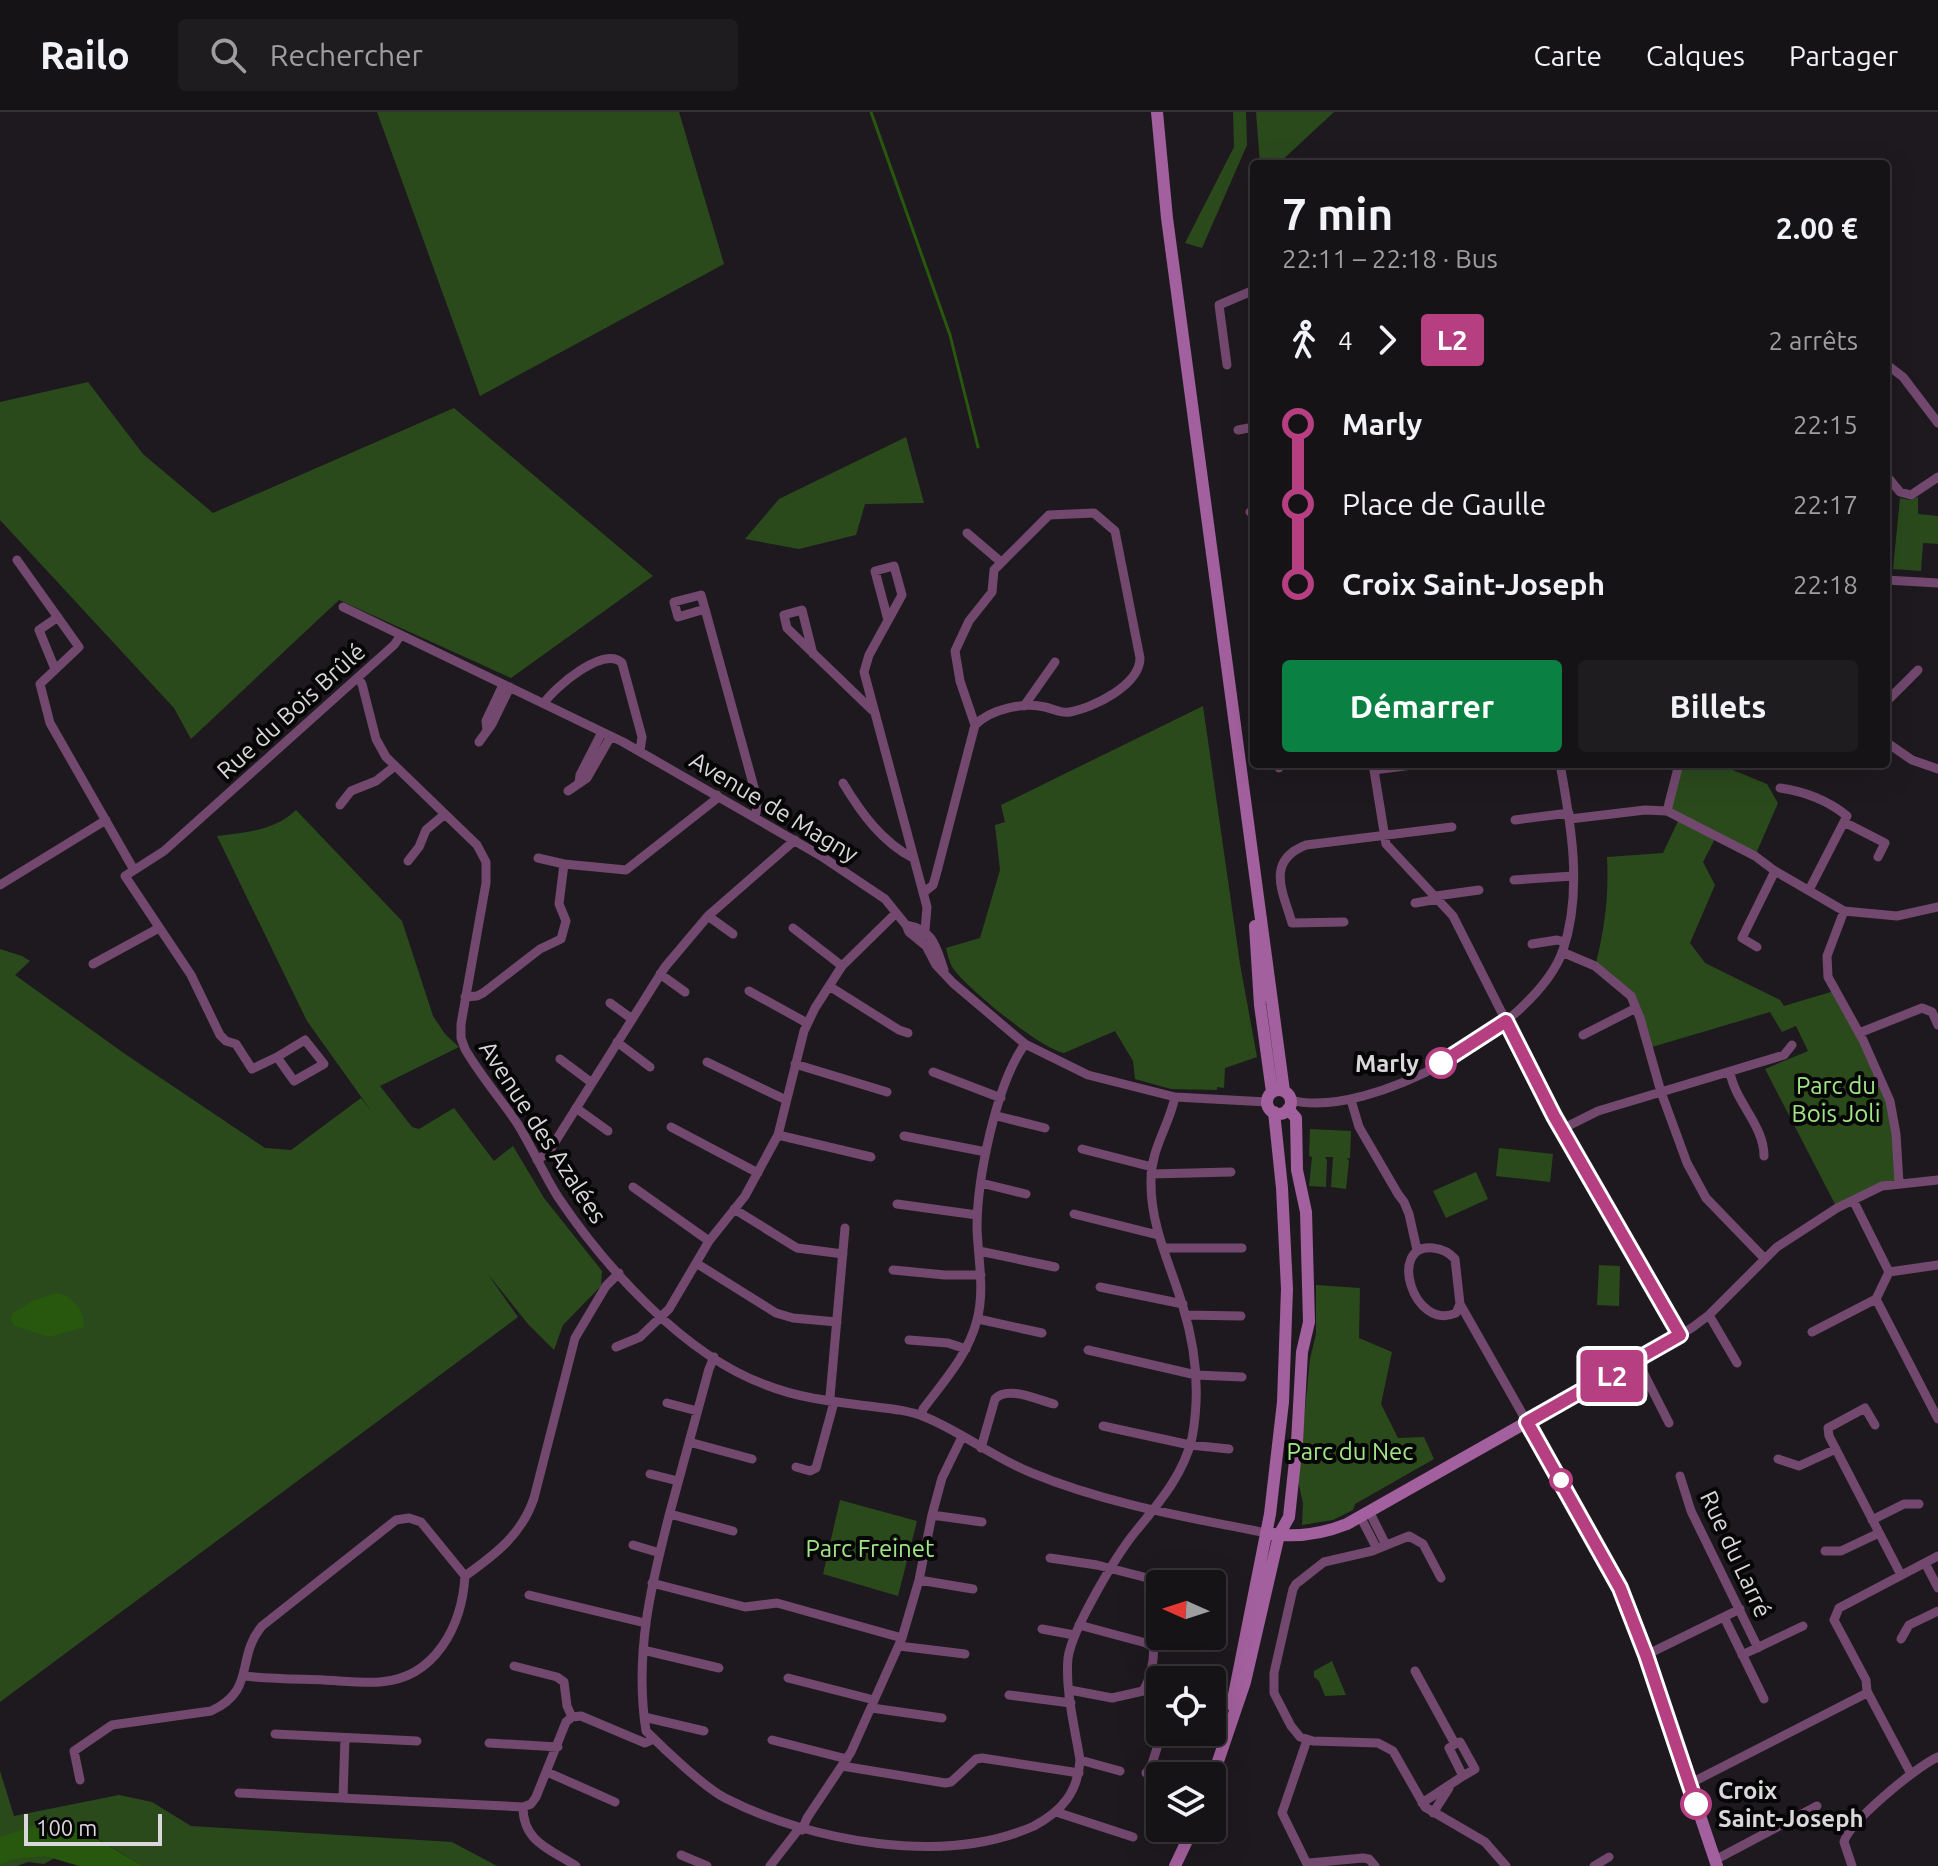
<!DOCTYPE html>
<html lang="fr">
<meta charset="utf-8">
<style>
:root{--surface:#161316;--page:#1f1c1f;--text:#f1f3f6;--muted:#9e9ea1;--line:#353235;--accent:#0b8043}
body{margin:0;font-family:Ubuntu,sans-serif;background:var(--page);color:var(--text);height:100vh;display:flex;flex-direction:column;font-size:30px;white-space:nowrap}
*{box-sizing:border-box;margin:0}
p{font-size:26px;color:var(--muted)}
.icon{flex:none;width:44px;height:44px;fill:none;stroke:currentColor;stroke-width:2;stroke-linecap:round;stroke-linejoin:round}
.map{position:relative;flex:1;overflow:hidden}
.panel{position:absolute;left:1250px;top:48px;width:640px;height:608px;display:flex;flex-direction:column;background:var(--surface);border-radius:8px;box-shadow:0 8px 32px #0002,0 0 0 2px var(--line)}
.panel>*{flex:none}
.badge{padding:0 16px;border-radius:6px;font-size:28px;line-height:52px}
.needle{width:52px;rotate:273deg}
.fabs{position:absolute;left:1146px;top:1458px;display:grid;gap:16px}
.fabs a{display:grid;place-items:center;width:80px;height:80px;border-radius:8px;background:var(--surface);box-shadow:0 8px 32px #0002,0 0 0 2px var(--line);font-size:40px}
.scale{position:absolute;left:24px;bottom:20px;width:138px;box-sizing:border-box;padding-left:8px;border:4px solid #dad7da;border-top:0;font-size:22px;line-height:28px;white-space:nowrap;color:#dad7da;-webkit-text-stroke:6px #070607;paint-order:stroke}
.map>.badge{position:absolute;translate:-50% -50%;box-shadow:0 0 0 4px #fff}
.legs{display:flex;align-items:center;gap:12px;height:88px;padding:0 32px;font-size:26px}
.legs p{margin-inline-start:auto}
.headline{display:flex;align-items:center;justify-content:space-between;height:136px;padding:0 32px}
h1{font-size:44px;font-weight:600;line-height:60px}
.primary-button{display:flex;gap:16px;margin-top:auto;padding:16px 32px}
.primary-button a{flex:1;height:92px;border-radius:8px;background:var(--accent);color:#fff;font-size:32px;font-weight:600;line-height:92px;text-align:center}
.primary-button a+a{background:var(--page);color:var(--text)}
ul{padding:0 32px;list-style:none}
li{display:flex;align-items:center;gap:28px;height:80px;font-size:30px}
li i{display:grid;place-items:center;width:12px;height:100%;margin:0 10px;background:currentColor}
li i::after{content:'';width:20px;height:20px;margin:-10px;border:6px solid;border-radius:50%;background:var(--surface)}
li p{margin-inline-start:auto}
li:first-child i{background:linear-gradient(#0000 50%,currentColor 0)}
li:last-child i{background:linear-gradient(currentColor 50%,#0000 0)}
header{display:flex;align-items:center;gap:48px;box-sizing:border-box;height:112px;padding:0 40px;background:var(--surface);border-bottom:2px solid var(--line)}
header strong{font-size:38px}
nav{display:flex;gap:44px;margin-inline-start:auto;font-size:28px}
.search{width:560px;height:72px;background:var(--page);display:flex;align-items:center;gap:20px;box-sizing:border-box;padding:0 28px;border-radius:8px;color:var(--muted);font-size:30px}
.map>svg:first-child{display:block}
.green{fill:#2a4a1c}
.water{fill:#28580d}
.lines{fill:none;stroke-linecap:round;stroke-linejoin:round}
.stream{stroke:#28580d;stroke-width:3}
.street{stroke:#72486e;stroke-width:9}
.secondary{stroke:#a3609e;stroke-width:12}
.line-1-casing{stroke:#fff;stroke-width:18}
.line-1{stroke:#b63f82;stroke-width:12}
.stop-1-dot{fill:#fff;stroke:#b63f82;stroke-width:4}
.labels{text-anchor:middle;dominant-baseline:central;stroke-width:8;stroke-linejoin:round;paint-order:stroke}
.street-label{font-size:24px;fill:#dad7da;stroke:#070607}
.stop-label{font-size:24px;font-weight:bold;fill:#dad7da;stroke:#070607;text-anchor:end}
.park-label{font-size:24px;fill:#a1e686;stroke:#070607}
</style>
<header>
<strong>Railo</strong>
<div class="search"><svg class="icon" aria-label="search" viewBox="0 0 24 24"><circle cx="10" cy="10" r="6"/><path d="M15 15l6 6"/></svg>Rechercher</div>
<nav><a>Carte</a><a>Calques</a><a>Partager</a></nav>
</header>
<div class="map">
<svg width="1938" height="1754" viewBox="0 0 1938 1754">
<rect width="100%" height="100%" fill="#1e191e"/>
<path class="green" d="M377,0H679L724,152L480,284Z
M1233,0H1246L1247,33L1202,136L1185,131L1234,35Z
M1256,0H1334L1278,52H1260Z
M88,270L143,342L213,401L454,296L653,464L511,566L339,488L191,627L174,596L0,408V290Z
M906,325L924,391L865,392L856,423L799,437L745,427L779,387Z
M1918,385V402L1938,404V432L1923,431L1921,459L1893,457L1900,386L1910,388Z
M1203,594L1240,852L1257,945L1225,956L1224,976L1217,975V978L1171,977L1135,967L1133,949L1115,919L1064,941C1041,937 972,880 955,859C950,853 948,844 946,836L980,826L1000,758L995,713L1005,710L1001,693Z
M1679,652H1718L1767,672L1778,691L1755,744L1716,725L1703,750L1715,773L1690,831L1705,851L1780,888L1784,894L1834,879L1890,989L1899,1071L1837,1096L1765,957L1808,939L1796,914L1782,920L1770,900L1652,935L1634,881L1596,851C1605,815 1609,782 1607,745L1663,741L1680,705L1667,699Z
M296,698L402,809L433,904L445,922L459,935L380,974L412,1015L419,1017L454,996L494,1049L513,1034L544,1086L602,1159L601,1174L563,1213L554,1238L528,1212L487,1161L518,1205L0,1590V837L22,844L30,849L15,863L125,942L265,1036L291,1038L361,986L372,1000L307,909L217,724C247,720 274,719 296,698Z
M1310,1017L1351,1019L1350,1046H1347L1349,1049L1346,1077L1331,1075L1333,1045H1325L1327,1048L1326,1075L1309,1074L1312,1045L1309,1044Z
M1499,1036L1553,1042L1550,1070L1496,1064Z
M1476,1060L1488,1087L1446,1106L1433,1079Z
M1599,1153L1620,1154L1619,1194L1597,1193Z
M1316,1173L1360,1176L1359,1226L1392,1240L1381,1292L1398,1326L1424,1325L1434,1347L1355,1392L1353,1398L1333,1408L1302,1413L1303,1391L1298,1369L1310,1247L1316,1222Z
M840,1388L917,1409L898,1484L823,1462Z
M1332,1549L1346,1583L1325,1584L1319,1569L1314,1565V1559Z
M0,1659L14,1704L119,1683L152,1690L191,1714L452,1730L497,1754H143L93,1724L44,1752L28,1750L17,1754H0Z"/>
<path class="water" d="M57,1181C73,1184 85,1199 84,1215L49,1225L15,1214L11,1209L12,1202L34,1188Z
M40,1712H72L143,1754H79L45,1744L13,1747L0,1753V1725Z"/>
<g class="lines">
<path class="stream" d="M871,0L950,223L978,335"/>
<path class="street" d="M1886,252L1903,265L1938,311
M1227,253L1219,193L1254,178
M1238,318L1254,315
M1886,363L1900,380L1911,383L1938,365
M1250,400L1254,399
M967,421L1001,450
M17,448L79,535L40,572L50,611L134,758
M1886,468L1938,471
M343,495L623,630L821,744L885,787L906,813L909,820L926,834L936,853L953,871L1025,932L1088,963L1175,985L1267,990
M705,497L678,505L674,490L701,483L705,497L758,690L755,705
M888,508L875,459L894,454L902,483L869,543L864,560L927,795L925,819L920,829
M813,542L802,498L784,503L787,516L872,598
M55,557L39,518L58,505
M358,566L362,572L376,627L386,645L477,733L486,750V771L461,912V926L465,937C480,963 500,986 517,1011C532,1035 543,1061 558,1085C605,1155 685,1244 766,1273C796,1285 828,1289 860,1293C881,1296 906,1297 925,1305C962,1320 994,1346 1032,1361C1107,1392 1187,1405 1266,1421
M1886,590L1918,558
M544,591C555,575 604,533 622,551L642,625L640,639
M1024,594L1055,550
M487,618L486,609L503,573
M479,630L492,612L510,575
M1886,630L1912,648L1938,657
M1278,652L1279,656
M1373,652L1386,732L1453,804L1554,1004L1680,1223
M1374,658L1420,652
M579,671L580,663L602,620
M843,671C861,701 882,730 913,746
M1780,676C1804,679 1829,689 1847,704L1809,778
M568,679L587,666L611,624
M340,693L351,679L376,669L395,654
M1667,699L1679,652
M1570,707L1645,698L1667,699L1755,744L1775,759L1844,799L1897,804L1938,795
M1515,708L1569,701
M1844,710L1885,731L1878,745
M538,746L564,752
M408,749L419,735L426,718L445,702
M1514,768L1573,764
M0,773L106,708
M923,781L933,773L936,763L975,613C991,597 1023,590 1045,595C1054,597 1061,602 1070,600C1093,596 1140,573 1140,546L1115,419L1094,401L1049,403L994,458L992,480L969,509L955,539L960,569L975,613
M1436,784L1479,778
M1415,791L1438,787
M1844,799L1827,844L1828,865L1863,928L1890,989L1896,1022L1899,1071
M708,804L733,822
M1344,810L1292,811C1283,780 1265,749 1306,733L1452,715
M906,813C934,818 936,835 944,858
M793,816L842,854
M1532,832L1557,828L1565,830
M1757,835L1742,826L1775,759
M1562,840L1595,854L1631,884L1640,906L1661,980L1687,1051L1706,1086L1765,1147
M93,852L159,816
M660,862L685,880
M829,874L899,918L908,921
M749,879L807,911
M465,885L477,884L483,881L540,837L561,827L566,809L559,792L564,752L626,758L715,688L717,683
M610,891L632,907
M1859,921L1922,896L1932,900L1938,913
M1583,923L1636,896
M305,928L324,952L294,969L277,945Z
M617,930L650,955
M277,945L252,957L236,932L226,929L220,923L191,863L125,764L164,739L394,533L401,523
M560,947L592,971
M707,950L786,988
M795,952L887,980
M933,960L1001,986
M1730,960C1735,990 1764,1013 1764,1044
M1291,988C1369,1009 1537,914 1563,838C1583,779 1571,712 1560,652
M1351,988L1359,1015L1398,1082L1404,1090L1409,1102L1417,1138
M576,996L608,1019
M997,1004L1045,1016
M671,1015L758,1061
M1562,1017L1598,999L1784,943L1792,933
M778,1023L871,1045
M904,1024L986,1040
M1082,1037L1152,1055
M537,1048L548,1041L665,855L708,804L795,728
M1151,1062L1231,1060
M981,1071L1026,1082
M633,1075L709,1129
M1853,1088L1889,1160L1876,1187L1938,1307
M897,1092L977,1103
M734,1097L797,1136L843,1142
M1074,1102L1158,1123
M1163,1136H1242
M979,1139L1055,1155
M696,1151L776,1201L793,1206L837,1210
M893,1158L945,1163H981
M1889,1160L1938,1153
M1100,1175L1183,1192
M1460,1192L1456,1201C1413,1220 1387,1131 1433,1136C1442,1137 1449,1140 1455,1147L1460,1192L1527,1310L1638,1250L1693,1215L1709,1203L1777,1135L1837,1096L1882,1074L1938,1068
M1185,1203L1241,1204
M1709,1203L1737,1251
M978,1207L1042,1221
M1812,1220L1876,1187
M909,1228L948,1231L966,1237
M616,1235L640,1225L669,1197L709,1129L745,1084L778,1023L804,919L815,896L842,854L896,801
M1088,1238L1196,1263L1242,1265
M714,1245L709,1257C696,1305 683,1352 670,1400C651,1473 634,1543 646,1619C664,1637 704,1675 725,1686C811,1730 945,1754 1034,1714C1062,1699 1078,1680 1080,1648C1075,1616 1065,1579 1068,1546C1072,1517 1117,1442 1136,1419C1158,1392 1184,1362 1192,1326C1200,1283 1196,1237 1183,1195C1171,1154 1151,1116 1151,1072C1150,1037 1168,1017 1175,985
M1638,1250L1669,1311
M667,1291L697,1299
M922,1303L923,1297C944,1269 968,1243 977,1208C985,1178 978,1146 977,1116C977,1067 996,972 1025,932
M1875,1313L1865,1296L1828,1316L1829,1324L1901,1463
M1103,1314L1190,1333L1229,1337
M689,1330L752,1347
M981,1336L995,1287C1007,1273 1038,1288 1054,1292
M1778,1347L1799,1354L1836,1337
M796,1355L810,1359L816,1356L833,1294L830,1285L845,1116
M650,1362L678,1369
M1680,1364L1691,1399L1758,1536
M1369,1399L1386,1433
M670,1402L733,1419
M932,1403L982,1410
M1360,1404L1377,1437
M1872,1408L1904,1392H1919
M633,1433L660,1441
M1825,1439H1841L1879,1421
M1050,1446L1097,1453L1171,1472
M1925,1451L1938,1476
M1441,1466L1423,1432L1409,1424L1372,1439L1324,1450L1296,1472L1293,1477L1274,1561V1581L1291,1614L1300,1625L1313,1629L1378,1631L1393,1639L1425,1695L1485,1730L1506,1754
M919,1468L973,1477
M652,1471L745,1495L777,1491L902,1526
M529,1483L645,1511
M1724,1505L1764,1587
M1042,1517L1074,1523
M1901,1527L1909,1513L1938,1499
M899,1534L965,1542
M643,1538L719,1556
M1646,1543L1740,1497
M1742,1543L1803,1514
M514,1554L557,1565L564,1570L567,1594L572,1605
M1415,1559L1455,1632L1449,1636L1463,1664L1422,1691
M244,1564C270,1567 298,1567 324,1568C343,1569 362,1571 380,1570C436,1566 462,1513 465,1464
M788,1566L874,1588
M1147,1572L1160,1578
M1070,1578L1112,1586L1143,1579C1150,1568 1155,1547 1153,1535L1146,1531L1079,1513
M1867,1579L1911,1662
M1009,1583L1071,1591
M872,1596L942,1606
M644,1605L704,1619
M275,1622L417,1629
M772,1628L847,1647
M1307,1628L1282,1701L1308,1754
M489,1631L558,1635
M1455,1632L1460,1630L1475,1657L1463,1664
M1080,1648L1120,1659
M842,1654L945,1671L951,1670L976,1647L982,1646L1079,1661
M547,1660L615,1690
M1146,1661L1151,1655L1162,1620
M80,1668L74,1639L112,1613L211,1599C257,1578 235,1546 262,1514L396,1408L409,1406L421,1410L465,1464C496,1442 522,1422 534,1386L575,1226L606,1174L619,1161
M1689,1672L1865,1582L1867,1579L1866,1568L1834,1508L1839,1496L1938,1444
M239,1681L523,1695L531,1692L536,1685L566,1610L572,1605L581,1604L645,1631L654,1627
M343,1685L345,1626
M523,1695C523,1730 550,1737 576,1754
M1056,1700L1133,1725
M1433,1701L1449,1676
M802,1718L807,1706L851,1640L902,1526L919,1468L932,1403L942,1366L962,1325
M681,1743L707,1754
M1715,1748L1817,1694
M1309,1751L1363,1746L1369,1747L1375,1754
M770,1754L798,1718
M1594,1754L1609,1745
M1852,1754L1844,1730C1849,1710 1917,1654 1938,1645"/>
<path class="secondary" d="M1157,0L1167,106L1284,979
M1255,814L1260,893L1272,980
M1267 990a12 12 0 1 1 24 0a12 12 0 1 1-24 0Z
M1266,1421C1293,1426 1322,1422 1347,1412L1527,1310L1620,1476L1646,1543L1717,1754
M1232,1593L1270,1402L1283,1290L1287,1177L1282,1076L1274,1000
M1212,1667L1245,1570L1279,1423L1289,1405L1297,1330L1302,1240L1309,1210L1306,1100L1297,1058L1296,1006L1288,997
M1175,1754L1193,1716"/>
</g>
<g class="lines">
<defs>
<path id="line-1" d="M1441,951L1506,909L1554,1004L1680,1223L1527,1310L1620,1476L1646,1543L1696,1692"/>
</defs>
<use href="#line-1" class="line-1-casing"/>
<use href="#line-1" class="line-1"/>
</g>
<g class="stop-1-dot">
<circle cx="1441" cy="951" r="14"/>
<circle cx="1561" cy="1368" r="10"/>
<circle cx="1696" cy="1692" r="14"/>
</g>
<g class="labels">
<g class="street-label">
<text transform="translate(291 599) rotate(-42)">Rue du Bois Brûlé</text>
<text transform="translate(774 695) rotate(31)">Avenue de Magny</text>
<text transform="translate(543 1020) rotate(57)">Avenue des Azalées</text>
<text transform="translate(1736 1442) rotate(65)">Rue du Larré</text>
</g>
<g class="stop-label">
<text x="1419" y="951">Marly</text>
<text x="1718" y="1678" text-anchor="start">Croix<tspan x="1718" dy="28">Saint-Joseph</tspan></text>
</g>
<g class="park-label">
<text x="1836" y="973">Parc du<tspan x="1836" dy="28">Bois Joli</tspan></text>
<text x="1350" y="1339">Parc du Nec</text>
<text x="870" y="1436">Parc Freinet</text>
</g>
</g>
</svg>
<div class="fabs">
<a><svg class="needle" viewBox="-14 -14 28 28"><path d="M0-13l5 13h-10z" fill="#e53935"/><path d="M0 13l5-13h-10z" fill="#9e9ea1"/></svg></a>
<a><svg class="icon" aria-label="locate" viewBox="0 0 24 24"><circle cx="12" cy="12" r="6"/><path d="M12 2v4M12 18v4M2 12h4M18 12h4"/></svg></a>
<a><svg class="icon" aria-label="layers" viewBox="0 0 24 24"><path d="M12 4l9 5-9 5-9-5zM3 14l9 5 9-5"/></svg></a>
</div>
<div class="scale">100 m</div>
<b class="badge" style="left:1612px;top:1264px;background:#b63f82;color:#fff">L2</b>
<section class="panel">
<div class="headline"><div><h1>7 min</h1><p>22:11 – 22:18 · Bus</p></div><b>2.00 €</b></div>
<div class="legs"><svg class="icon" aria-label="walk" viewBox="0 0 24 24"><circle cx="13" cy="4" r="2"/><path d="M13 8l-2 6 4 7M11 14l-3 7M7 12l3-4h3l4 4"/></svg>4<svg class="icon" aria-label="forward" viewBox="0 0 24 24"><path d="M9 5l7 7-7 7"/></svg><b class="badge" style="background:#b63f82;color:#fff">L2</b><p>2 arrêts</p></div>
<ul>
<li><i style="color:#b63f82"></i><b>Marly</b><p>22:15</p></li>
<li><i style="color:#b63f82"></i><span>Place de Gaulle</span><p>22:17</p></li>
<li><i style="color:#b63f82"></i><b>Croix Saint-Joseph</b><p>22:18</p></li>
</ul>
<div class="primary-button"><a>Démarrer</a><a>Billets</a></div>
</section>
</div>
